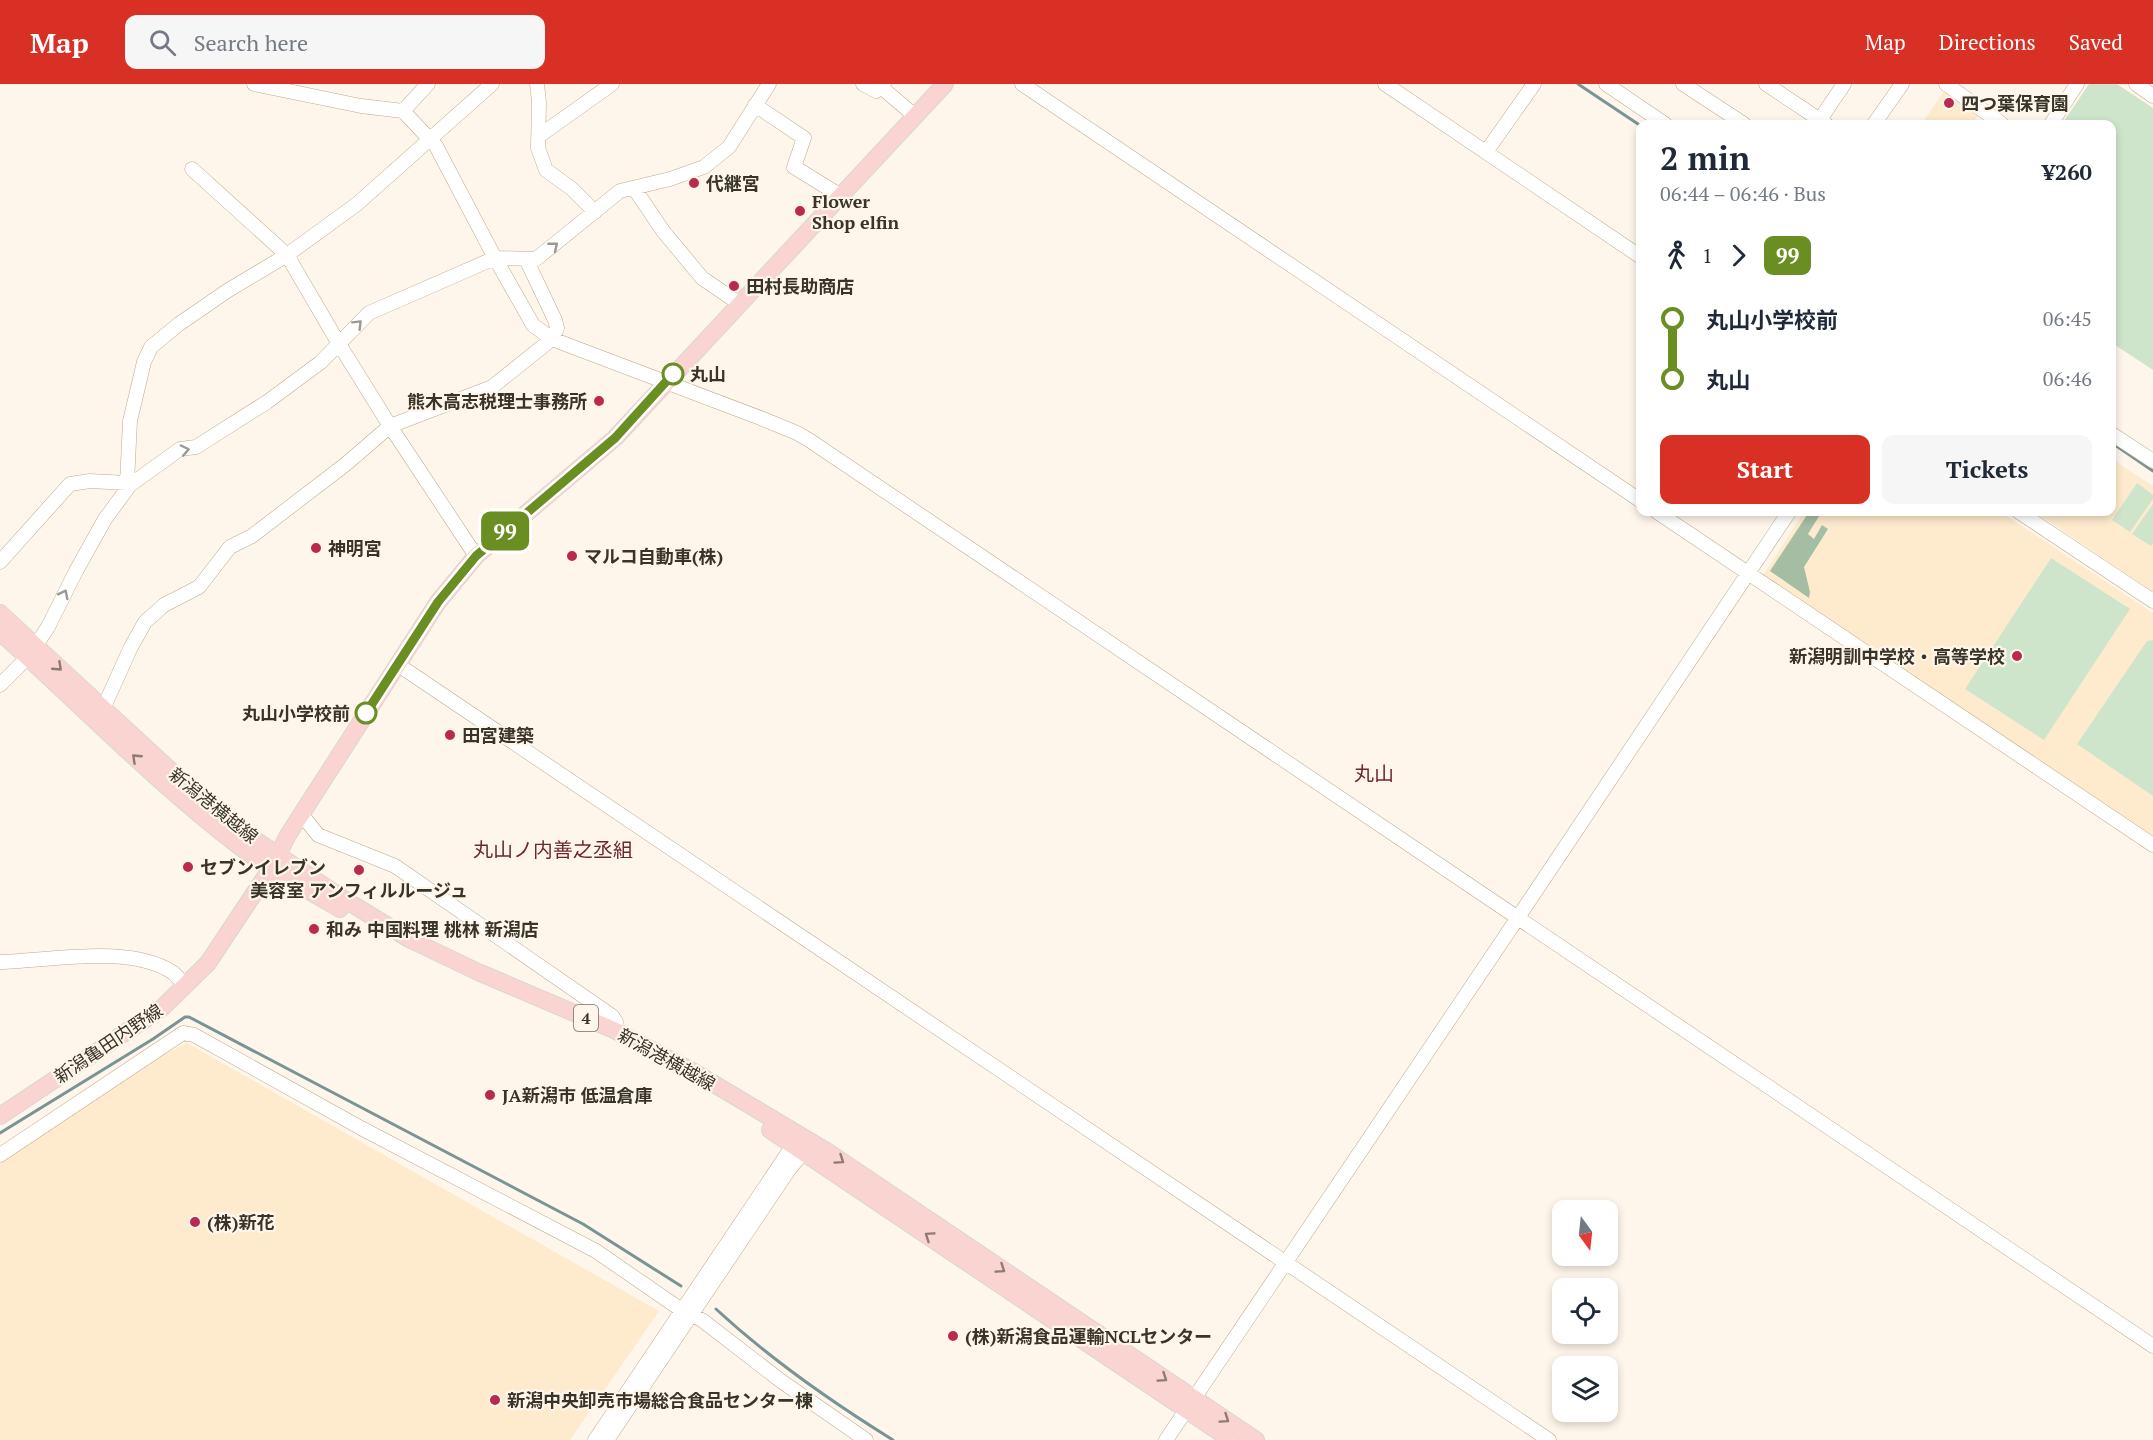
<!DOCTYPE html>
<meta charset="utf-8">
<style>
:root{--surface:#fff;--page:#f6f6f7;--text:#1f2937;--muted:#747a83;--accent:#d93025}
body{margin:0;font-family:"PT Serif","Noto Sans JP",serif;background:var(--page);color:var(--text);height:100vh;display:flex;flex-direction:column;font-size:22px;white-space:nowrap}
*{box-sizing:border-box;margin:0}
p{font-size:20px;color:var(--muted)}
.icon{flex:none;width:33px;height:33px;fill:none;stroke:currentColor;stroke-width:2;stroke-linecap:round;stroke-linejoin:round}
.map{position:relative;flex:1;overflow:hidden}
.panel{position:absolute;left:1636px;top:36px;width:480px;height:396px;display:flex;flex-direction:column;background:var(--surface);border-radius:12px;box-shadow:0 3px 9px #0003}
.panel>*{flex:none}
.badge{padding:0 12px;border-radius:9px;font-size:21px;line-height:39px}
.needle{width:39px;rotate:165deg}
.fabs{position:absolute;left:1552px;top:1116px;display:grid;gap:12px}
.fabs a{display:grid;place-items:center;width:66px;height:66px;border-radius:12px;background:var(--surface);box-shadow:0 3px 9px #0003;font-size:30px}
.map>.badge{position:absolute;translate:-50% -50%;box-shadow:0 0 0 3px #fff}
.legs{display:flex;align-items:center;gap:9px;height:66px;padding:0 24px;font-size:20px}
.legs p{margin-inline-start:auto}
.headline{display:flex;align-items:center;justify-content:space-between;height:102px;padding:0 24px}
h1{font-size:33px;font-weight:700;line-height:45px}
.button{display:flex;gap:12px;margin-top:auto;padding:12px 24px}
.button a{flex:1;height:69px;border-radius:12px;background:var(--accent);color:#fff;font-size:24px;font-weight:700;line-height:69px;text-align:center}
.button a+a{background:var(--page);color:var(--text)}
ul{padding:0 24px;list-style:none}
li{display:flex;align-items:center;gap:21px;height:60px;font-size:22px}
li i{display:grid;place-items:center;width:9px;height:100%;margin:0 8px;background:currentColor}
li i::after{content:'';width:15px;height:15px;margin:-8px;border:4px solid;border-radius:50%;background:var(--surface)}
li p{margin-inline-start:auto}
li:first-child i{background:linear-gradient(#0000 50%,currentColor 0)}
li:last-child i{background:linear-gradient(currentColor 50%,#0000 0)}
header{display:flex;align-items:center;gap:36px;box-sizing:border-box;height:84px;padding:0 30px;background:var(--accent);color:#fff}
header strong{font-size:28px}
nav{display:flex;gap:33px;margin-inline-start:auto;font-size:21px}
.search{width:420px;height:54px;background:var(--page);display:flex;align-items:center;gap:15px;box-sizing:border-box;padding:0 21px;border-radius:12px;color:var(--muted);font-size:22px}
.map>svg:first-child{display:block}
.built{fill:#feebce}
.green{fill:#cee5cb}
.forest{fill:#a5bda3}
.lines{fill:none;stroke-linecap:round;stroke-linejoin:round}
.stream{stroke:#799494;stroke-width:3}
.minor-casing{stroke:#bdab8e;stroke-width:15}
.major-casing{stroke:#d8d6d4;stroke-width:18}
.minor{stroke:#fff;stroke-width:14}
.major{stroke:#fad4d0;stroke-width:16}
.oneway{stroke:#9c9993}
.oneway2{stroke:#907b73}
.line-1-casing{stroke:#fff;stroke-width:14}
.line-1{stroke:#6b8e23;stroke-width:9}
.poi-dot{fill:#ba2a50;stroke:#fef6ea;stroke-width:2}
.stop-1-dot{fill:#fff;stroke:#6b8e23;stroke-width:3}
.labels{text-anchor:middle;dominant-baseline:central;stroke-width:4.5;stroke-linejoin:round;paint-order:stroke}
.shield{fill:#fef6ea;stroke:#756e62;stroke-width:1.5}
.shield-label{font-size:16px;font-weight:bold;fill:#3a3327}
.poi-label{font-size:18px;font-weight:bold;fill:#3a3327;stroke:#fef6ea;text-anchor:start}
.stop-label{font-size:18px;font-weight:bold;fill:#3a3327;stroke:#fef6ea;text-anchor:start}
.street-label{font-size:18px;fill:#3a3327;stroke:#fef6ea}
.neighbourhood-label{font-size:20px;fill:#6c2634;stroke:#fef6ea}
</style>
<header>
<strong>Map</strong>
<div class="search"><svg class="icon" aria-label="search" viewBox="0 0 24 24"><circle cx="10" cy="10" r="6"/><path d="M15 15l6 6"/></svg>Search here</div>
<nav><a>Map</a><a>Directions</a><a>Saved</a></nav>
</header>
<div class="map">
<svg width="2153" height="1356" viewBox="0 0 2153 1356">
<rect width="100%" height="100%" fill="#fef6ea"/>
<path class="built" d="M1944,7L1979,30L1972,40H1927L1923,38Z
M2112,375L2153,402V508L2035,428H2112Z
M1804,428H2001L2153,529V755L1762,493Z
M187,959L659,1227L570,1356H0V1078L163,971Z"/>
<path class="green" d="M2089,0H2117L2153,24V286L2112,259V40H2062Z
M2137,399L2153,411V415L2130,448L2112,436Z
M2153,420V459L2151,462L2132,450Z
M2051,474L2130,525L2044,656L1965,605Z
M2153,556V712L2077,660L2147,557Z"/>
<path class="forest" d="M1809,428L1821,429L1808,450L1814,455L1822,441L1828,445L1804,483L1810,508L1809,514L1770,487Z"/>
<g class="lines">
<path class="stream" d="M1578,0L1641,42
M2112,359L2153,387
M0,1049L153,955L185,933H189L583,1140L681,1202
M716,1225C770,1275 830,1317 893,1356"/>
<defs>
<path id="minor" d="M254,0L361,22L403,27L436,62L495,174L533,241L552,255L763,335L797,349L809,356L2153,1262
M537,0L539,18L538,64L546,86L572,105L595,128
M863,0L876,7L884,0
M1022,0L1641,417
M1385,0L1641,173
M1606,0L1665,40
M1683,0L1744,40
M1766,0L1826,40
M1946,0L2002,40
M2136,0L2153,12
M881,3L915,32
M755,21L804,54L794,83L841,112
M403,27L428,0
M1817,40L1844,0
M1874,40L1902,0
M2051,40L2077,0
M539,52L612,0
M1486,68L1534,0
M192,85L287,171L339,260L390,342L476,472
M634,104L663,147L702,194L740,220
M2112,350L2153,377
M130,401L127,399L130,337L144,278L151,263L179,240L227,207L287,171L357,120L492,0
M1657,428L2153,761
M2019,428L2153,517
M0,478L70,400L90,397L127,399
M397,580L1549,1356
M0,601L28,573L48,543L76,487L105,435L130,401L180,365L196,363L267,318L321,278L369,229L495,174L536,175L620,107L670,95L704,83L729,63L769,0
M103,625L131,563L145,538L164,521L199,503L230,463L252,452L346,380L390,342L492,303L552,255L557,244L555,236L526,175
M302,731L318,751L395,782L612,932L616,938L614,946
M0,878C50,877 129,860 172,888C177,891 181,898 185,902
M0,1071L183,949L194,951L361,1044L596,1167L683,1227L702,1236L781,1297L866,1356
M595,1356L798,1054
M607,1356L790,1084L810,1061
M1166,1356L1517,835L1789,428"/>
<path id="major" d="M0,529L183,698L254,755L339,812L409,855L478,888L614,946L694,988L828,1068L1256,1356
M0,548C79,619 154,697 239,762C270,786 306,805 340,825
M0,1032L162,924L208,879L271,784L288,751L438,518L476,472L615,354L945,0
M770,1046L1231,1356"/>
</defs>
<use href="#minor" class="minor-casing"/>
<use href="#major" class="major-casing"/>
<use href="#minor" class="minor"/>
<use href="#major" class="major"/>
</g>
<defs><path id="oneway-chevron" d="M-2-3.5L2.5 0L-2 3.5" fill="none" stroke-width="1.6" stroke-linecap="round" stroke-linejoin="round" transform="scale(1.5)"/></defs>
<g class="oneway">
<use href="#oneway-chevron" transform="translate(554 162) rotate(-39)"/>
<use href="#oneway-chevron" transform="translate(358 240) rotate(-45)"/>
<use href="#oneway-chevron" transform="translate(185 366) rotate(-12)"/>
<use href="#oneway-chevron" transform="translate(64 510) rotate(-63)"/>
</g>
<g class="oneway2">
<use href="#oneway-chevron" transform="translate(58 583) rotate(43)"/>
<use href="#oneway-chevron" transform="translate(136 674) rotate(-137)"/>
<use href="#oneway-chevron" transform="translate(840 1076) rotate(34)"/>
<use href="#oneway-chevron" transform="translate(929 1152) rotate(-146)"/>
<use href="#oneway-chevron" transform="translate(1001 1185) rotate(34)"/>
<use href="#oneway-chevron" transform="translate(1163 1294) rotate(34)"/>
<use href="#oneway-chevron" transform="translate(1225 1335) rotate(34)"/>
</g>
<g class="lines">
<defs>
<path id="line-1" d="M366,629L438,518L476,472L615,354L673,290"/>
</defs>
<use href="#line-1" class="line-1-casing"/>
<use href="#line-1" class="line-1"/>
</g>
<g class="poi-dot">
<circle cx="1949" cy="19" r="6"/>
<circle cx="694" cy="99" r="6"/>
<circle cx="800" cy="127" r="6"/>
<circle cx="734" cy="202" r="6"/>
<circle cx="599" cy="317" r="6"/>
<circle cx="316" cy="464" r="6"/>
<circle cx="572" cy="472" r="6"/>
<circle cx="2017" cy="572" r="6"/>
<circle cx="450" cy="651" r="6"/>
<circle cx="188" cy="783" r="6"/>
<circle cx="359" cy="786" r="6"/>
<circle cx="314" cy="845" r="6"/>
<circle cx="490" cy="1011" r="6"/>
<circle cx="195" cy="1138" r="6"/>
<circle cx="953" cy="1252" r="6"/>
<circle cx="495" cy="1316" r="6"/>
</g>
<g class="stop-1-dot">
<circle cx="673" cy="290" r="10"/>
<circle cx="366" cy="629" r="10"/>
</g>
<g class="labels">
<rect class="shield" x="574" y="921" width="24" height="26" rx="4.5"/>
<g class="shield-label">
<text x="586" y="934">4</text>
</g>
<g class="poi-label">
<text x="1961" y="19">四つ葉保育園</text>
<text x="706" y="99">代継宮</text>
<text x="812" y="117">Flower<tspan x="812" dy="21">Shop elfin</tspan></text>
<text x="746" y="202">田村長助商店</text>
<text x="587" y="317" text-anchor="end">熊木高志税理士事務所</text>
<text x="328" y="464">神明宮</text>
<text x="584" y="472">マルコ自動車(株)</text>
<text x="2005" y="572" text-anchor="end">新潟明訓中学校・高等学校</text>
<text x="462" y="651">田宮建築</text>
<text x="200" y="783">セブンイレブン</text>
<text x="359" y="806" text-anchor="middle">美容室 アンフィルルージュ</text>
<text x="326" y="845">和み 中国料理 桃林 新潟店</text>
<text x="502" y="1011">JA新潟市 低温倉庫</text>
<text x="207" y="1138">(株)新花</text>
<text x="965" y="1252">(株)新潟食品運輸NCLセンター</text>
<text x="507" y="1316">新潟中央卸売市場総合食品センター棟</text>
</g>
<g class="stop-label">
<text x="690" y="290">丸山</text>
<text x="350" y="629" text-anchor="end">丸山小学校前</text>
</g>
<g class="street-label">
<text transform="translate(214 721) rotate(39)">新潟港横越線</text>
<text transform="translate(108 959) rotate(-34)">新潟亀田内野線</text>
<text transform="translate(667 975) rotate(29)">新潟港横越線</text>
</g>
<g class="neighbourhood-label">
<text x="1374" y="689">丸山</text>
<text x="553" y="765">丸山ノ内善之丞組</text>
</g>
</g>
</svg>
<div class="fabs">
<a><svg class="needle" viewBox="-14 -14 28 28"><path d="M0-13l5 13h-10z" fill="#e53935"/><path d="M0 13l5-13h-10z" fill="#747a83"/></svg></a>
<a><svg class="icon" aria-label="locate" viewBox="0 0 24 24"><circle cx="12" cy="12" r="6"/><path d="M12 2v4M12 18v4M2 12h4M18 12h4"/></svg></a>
<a><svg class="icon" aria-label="layers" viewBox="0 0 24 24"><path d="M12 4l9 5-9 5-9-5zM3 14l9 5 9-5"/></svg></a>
</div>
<b class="badge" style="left:505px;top:447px;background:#6b8e23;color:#fff">99</b>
<section class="panel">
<div class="headline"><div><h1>2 min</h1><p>06:44 – 06:46 · Bus</p></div><b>¥260</b></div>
<div class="legs"><svg class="icon" aria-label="walk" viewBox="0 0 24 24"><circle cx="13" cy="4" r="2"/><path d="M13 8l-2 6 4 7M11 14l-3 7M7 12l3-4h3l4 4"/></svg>1<svg class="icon" aria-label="forward" viewBox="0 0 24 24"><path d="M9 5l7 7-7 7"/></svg><b class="badge" style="background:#6b8e23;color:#fff">99</b></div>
<ul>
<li><i style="color:#6b8e23"></i><b>丸山小学校前</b><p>06:45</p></li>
<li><i style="color:#6b8e23"></i><b>丸山</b><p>06:46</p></li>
</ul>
<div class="button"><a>Start</a><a>Tickets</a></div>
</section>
</div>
